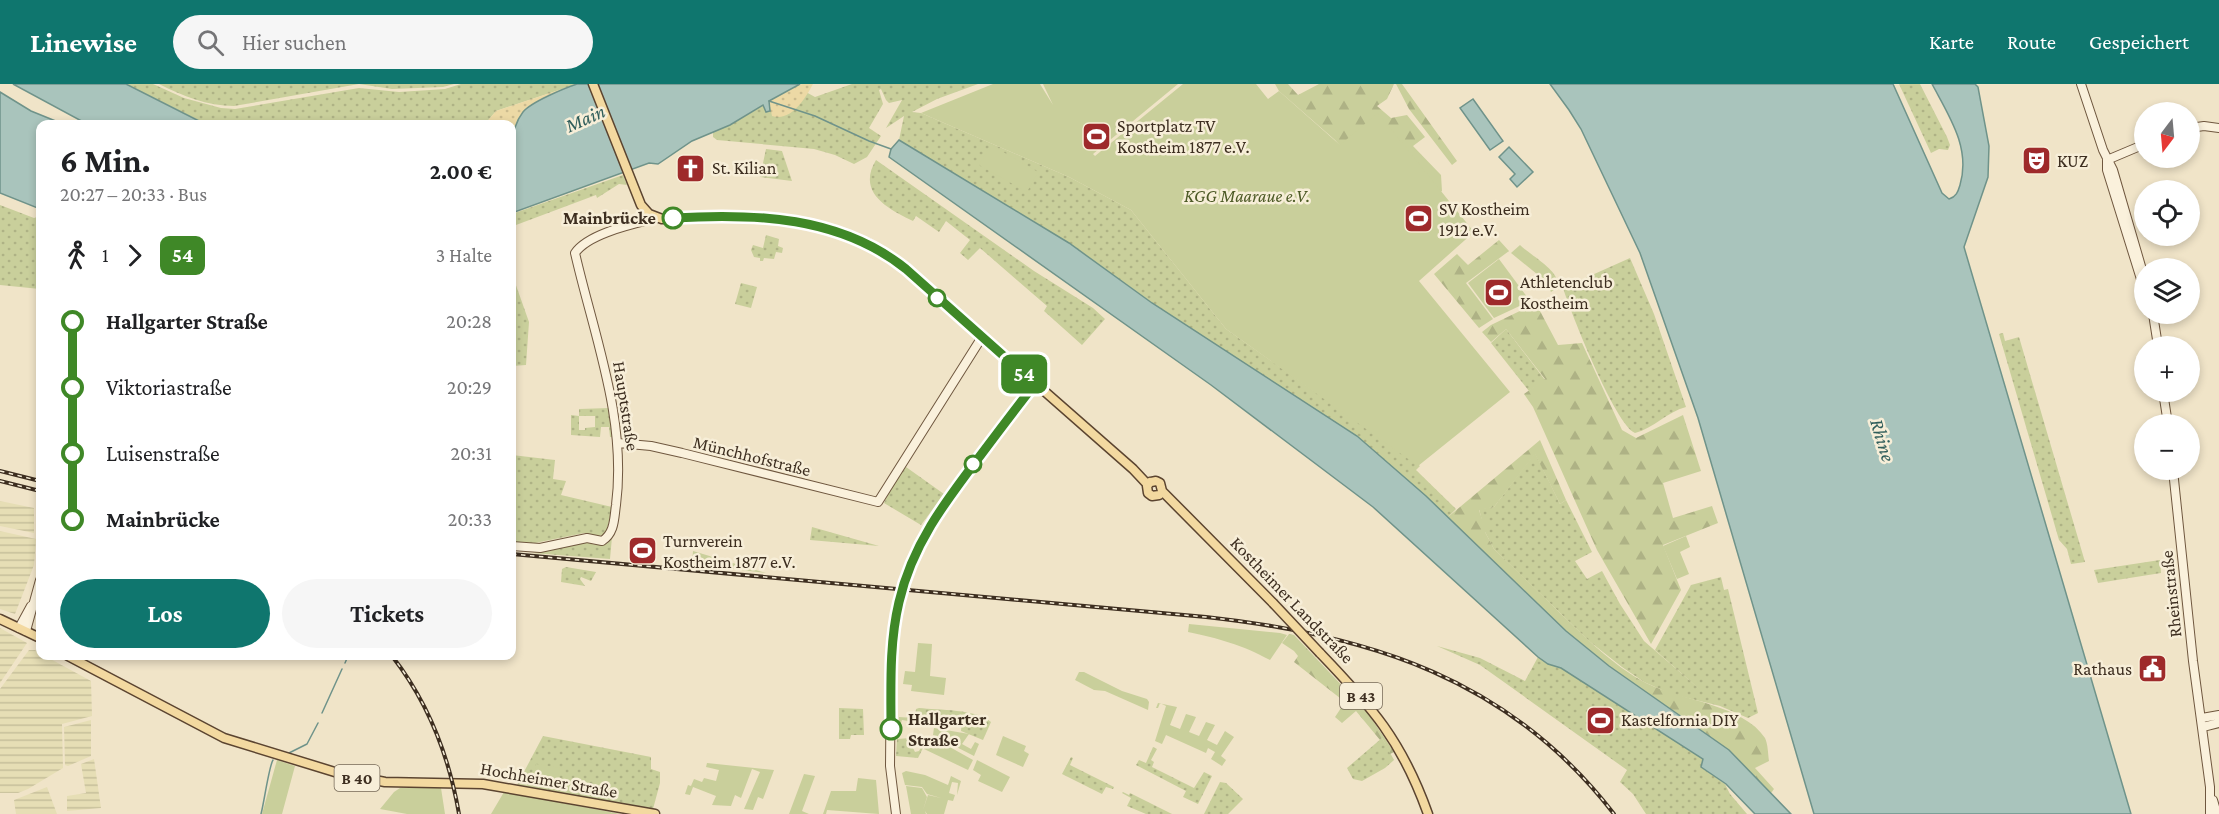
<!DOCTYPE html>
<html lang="de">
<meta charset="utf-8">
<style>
:root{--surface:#fff;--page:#f6f6f6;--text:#202124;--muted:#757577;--accent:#0f766e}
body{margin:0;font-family:"Crimson Pro",serif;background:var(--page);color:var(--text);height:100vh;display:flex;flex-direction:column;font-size:22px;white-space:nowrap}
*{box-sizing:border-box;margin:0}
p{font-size:20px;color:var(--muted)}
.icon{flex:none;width:33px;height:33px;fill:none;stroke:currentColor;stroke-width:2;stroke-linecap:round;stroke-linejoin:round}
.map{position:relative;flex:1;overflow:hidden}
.drawer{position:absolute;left:36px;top:36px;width:480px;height:540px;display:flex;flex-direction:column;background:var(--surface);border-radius:12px;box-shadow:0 3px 9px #0003}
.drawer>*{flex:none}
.badge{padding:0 12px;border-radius:9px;font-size:21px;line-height:39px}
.needle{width:39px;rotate:196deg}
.fabs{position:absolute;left:2134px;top:18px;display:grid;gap:12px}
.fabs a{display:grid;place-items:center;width:66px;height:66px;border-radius:50%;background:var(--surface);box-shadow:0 3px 9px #0003;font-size:30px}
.map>.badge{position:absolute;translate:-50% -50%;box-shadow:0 0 0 3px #fff}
.legs{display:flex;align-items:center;gap:9px;height:66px;padding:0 24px;font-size:20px}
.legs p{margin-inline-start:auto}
.overview{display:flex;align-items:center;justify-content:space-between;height:102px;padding:0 24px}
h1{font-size:33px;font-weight:700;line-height:45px}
.primary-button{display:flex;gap:12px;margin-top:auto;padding:12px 24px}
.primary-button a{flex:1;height:69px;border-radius:36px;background:var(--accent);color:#fff;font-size:24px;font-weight:700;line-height:69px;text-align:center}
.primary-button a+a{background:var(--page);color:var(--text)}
ul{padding:0 24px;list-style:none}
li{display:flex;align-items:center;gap:21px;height:66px;font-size:22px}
li i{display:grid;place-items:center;width:9px;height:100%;margin:0 8px;background:currentColor}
li i::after{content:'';width:15px;height:15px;margin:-8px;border:4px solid;border-radius:50%;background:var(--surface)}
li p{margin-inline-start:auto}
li:first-child i{background:linear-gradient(#0000 50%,currentColor 0)}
li:last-child i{background:linear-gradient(currentColor 50%,#0000 0)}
header{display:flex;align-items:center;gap:36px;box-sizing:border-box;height:84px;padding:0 30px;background:var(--accent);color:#fff}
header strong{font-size:28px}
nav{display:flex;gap:33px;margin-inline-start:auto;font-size:21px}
.search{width:420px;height:54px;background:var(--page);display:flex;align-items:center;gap:15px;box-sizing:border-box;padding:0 21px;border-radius:33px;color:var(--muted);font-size:22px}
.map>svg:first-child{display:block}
.farmland{fill:url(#farmland-rules)}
.grass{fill:url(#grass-dots)}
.forest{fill:url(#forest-firs)}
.sand{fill:url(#sand-dots)}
.garden{fill:#c9cf9b}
.water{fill:#a9c4bc;stroke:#6f938a;stroke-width:1.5}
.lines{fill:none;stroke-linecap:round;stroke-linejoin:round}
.stream{stroke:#6f938a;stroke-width:1.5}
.secondary-casing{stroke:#6f573f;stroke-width:10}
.primary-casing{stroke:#5b4430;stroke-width:11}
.secondary{stroke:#faf1dc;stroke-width:8}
.primary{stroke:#f3d9a0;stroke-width:8}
.rail-casing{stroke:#3d2e20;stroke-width:4}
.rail{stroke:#f7eed8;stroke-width:1.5;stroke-dasharray:4.5;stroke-linecap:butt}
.secondary-bridge-casing{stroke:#6f573f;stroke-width:10;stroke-linecap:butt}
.primary-bridge-casing{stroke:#5b4430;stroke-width:11;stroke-linecap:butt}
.secondary-bridge{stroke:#faf1dc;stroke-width:8}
.primary-bridge{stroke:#f3d9a0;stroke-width:8}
.line-1-casing{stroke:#fff;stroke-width:14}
.line-1{stroke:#3f8827;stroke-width:9}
.stop-1-dot{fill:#fff;stroke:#3f8827;stroke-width:3}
.labels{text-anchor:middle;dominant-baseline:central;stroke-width:5;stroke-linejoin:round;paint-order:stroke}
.shield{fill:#f7eed8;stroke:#756857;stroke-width:1.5}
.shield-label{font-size:16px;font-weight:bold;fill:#3d2e20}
.poi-label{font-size:18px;fill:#3d2e20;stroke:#f7eed8;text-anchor:start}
.park-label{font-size:18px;font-style:italic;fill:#4d5a26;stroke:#f7eed8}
.stop-label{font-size:18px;font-weight:bold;fill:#3d2e20;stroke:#f7eed8;text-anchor:end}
.street-label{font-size:18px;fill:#3d2e20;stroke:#f7eed8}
.water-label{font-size:20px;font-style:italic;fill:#2f5d5a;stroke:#f7eed8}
</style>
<header>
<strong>Linewise</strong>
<div class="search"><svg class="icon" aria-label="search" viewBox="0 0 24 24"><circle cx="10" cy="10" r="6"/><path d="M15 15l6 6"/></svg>Hier suchen</div>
<nav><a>Karte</a><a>Route</a><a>Gespeichert</a></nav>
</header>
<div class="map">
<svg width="2219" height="730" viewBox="0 0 2219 730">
<defs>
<pattern id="farmland-rules" width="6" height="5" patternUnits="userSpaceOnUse" patternTransform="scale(1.5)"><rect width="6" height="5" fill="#e6deb5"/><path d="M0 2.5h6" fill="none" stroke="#c6bf9b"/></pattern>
<pattern id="grass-dots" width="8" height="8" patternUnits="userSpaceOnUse" patternTransform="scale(1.5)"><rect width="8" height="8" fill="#c9cf9b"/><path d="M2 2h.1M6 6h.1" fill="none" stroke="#aeb285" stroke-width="1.8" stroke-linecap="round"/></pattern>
<pattern id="forest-firs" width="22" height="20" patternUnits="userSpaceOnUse" patternTransform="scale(1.5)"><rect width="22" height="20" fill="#c9cf9b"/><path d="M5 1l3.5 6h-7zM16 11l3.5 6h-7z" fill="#aeb285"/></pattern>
<pattern id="sand-dots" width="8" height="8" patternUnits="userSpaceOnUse" patternTransform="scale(1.5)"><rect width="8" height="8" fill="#ecd9a5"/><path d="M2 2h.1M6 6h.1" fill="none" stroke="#cbbb8e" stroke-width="1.8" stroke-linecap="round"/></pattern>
</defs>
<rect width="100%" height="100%" fill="#f0e4c8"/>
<path class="farmland" d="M0,417L34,424V449L0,442Z
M0,447L36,455L34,481L15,530L0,525Z
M0,544L27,559L0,599Z
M29,566H35L40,569V572H45L91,597L92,632L62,640L63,684L28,705L18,709H0V605Z
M91,636V672L68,682L65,681L64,643Z
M94,675L101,724L67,727V712L86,709L81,680Z
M47,703L57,730H16L14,716Z"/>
<path class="grass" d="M126,0H153L184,14L221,24L235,25L359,4L399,8L445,5L461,0H577L496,27L485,40H206Z
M159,0H454L443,3L392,5L359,0L234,22C207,22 183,12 159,0Z
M852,0H978L937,15L912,28L921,29L1069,93L1131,126L1226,245L1420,382L1416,386L1456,425L1448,433L1356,352L1152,219L1069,159L899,56L904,32L886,44L902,16L889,19L886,16L881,5L879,6L883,20L869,44L881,52L867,73L854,80L835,71L814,65L717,56L713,53V48L730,41L764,21L771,23L790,4L795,2L815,13Z
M1899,0H1920L1947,53L1950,61L1948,66L1939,65L1931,69Z
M766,65L782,67L792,97L760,93Z
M876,76L1034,187L1093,224L1105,235L1082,261L1044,227L1047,222L980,164L968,176L960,169L970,156L946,137L939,148L916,132L913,137C889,125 856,109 876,76Z
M623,91L627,101L619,100L597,114L596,111L516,141V145L512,146V130Z
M0,121L34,134L40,132V205L0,201Z
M766,151L779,155L778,162L783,164L782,169L776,168L774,175L764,174L763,177H760V174L754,173L751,166L753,161L763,164Z
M1630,174L1654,230L1686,323C1667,328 1654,344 1635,349C1615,340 1571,229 1563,204Z
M512,190L529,238L526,281L512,282Z
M741,199L757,203L751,224L735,220Z
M1506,245L1545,296L1529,307L1491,259Z
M2003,249L2005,257L2019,253L2085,478L2071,480L2067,465L2059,456L1999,250Z
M609,324L613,353H610L609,343H601L600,353L571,351V331L579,332V346H585V344L595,343V332H579V325Z
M1535,369L1560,420L1566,416L1592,468L1575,477L1587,495L1602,487L1620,520L1644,557L1704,609L1655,566L1691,501L1721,493L1724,506L1728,505L1758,629L1748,634L1720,622L1671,610L1644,598L1622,583L1589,557L1494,465L1485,448L1479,425L1494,423Z
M512,371L555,376L553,395L566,397L561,411L612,423L607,446L603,451L597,452L584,449L535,459L512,458Z
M906,383L944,410L921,441L884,419L900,386Z
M812,443L879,462L810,456Z
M612,453L610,475L532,469L587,458C596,462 600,461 608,459Z
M2160,476L2161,489L2098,499L2094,486Z
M566,483L596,488L591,497L581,493L580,495L585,502L561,498L562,485Z
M1437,562L1480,574L1525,597L1538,573L1548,580L1561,584L1703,675L1701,683L1725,700L1730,710L1747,730H1646L1633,710L1620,698L1627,686L1480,581Z
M839,624L863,625L864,651H851L850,655H839Z
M919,624C938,626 977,625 991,638L983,656L961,647L962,635L939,632L938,635H932L931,641L902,636L901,639H899V633L915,634L916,625Z
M911,649L913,650L912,662L915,668L919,667L924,658H926L918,674L896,672L897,655L910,654Z
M543,652L651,673V685L660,688V699L653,725L517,701Z
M1382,654L1394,676L1385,684L1362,697L1353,695L1347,684Z
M1153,663L1157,665L1151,676L1154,678L1152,683L1194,704L1204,688L1212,692L1198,720L1183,713L1186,707L1136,681L1139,676L1146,679Z
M1071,673L1073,674L1070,681L1114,703L1113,705L1106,703L1102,710L1062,690Z
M1220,698L1226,699L1243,715L1228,730H1204Z
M1123,708L1129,711L1130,709L1172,730H1146L1127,722L1131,714L1122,709Z"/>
<path class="forest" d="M1275,0H1288L1298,11L1319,0H1394L1387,15L1377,22L1391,34L1407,31L1425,53L1413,62L1441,91L1442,107L1433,113L1342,64L1335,56L1279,7Z
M1396,0H1402L1457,77L1452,81L1409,25Z
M1499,156L1509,167L1466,199L1493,235L1479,244L1434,190L1457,170L1468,181Z
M1520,161C1531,172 1563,188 1557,204L1551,208L1547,201L1550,198L1549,195L1547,193L1543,195L1511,169Z
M1528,223L1540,227L1558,261L1582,259L1622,346L1636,354L1683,331L1701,387L1663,399L1673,434L1712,422L1718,439L1663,461L1681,506L1651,560L1597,466L1533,323L1524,310L1545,295L1506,245L1491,258L1482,248L1491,241Z
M1540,356L1566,416L1560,420L1535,370L1494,423L1479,426L1482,435L1489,437L1485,448L1494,465C1515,485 1536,505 1557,526C1584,552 1612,581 1646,599C1680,616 1744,621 1765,654C1768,660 1768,670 1769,677L1755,684L1774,705L1771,709L1729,666L1609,582L1566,547L1448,433Z
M1289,550L1294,551L1367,628L1394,668L1390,670L1382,654L1380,656L1356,627L1342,639L1335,633L1345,618L1294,578L1298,572L1294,567L1282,559Z"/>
<path class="sand" d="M802,0H813C805,15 791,38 772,32L769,17L790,4Z
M559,6L540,24L512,63V40H485L496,27Z"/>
<path class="garden" d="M993,0H1040L1053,21L1043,0H1178L1093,70L1095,72L1183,0H1256L1268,15L1279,7L1340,61L1378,29L1474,148L1419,197L1510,308L1418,382L1226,245L1131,126L1069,93L921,29Z
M991,61L1038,88L1027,108L979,81Z
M1499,175L1530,217L1494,234L1468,199Z
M1686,452L1690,463L1680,468L1689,490L1677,495L1663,462Z
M693,467L766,489L692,480Z
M1189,540L1280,549L1287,551L1270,576C1240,560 1220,555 1188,548Z
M918,559L932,560L930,592L946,594L944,611L911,607L912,601L903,600L905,587L915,588Z
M1079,588H1084L1122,607L1147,615L1149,618L1148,626L1105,607L1094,606L1075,596Z
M1158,619L1177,623L1170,641L1180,645L1186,630L1196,633L1189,648L1199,652L1206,638L1215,641L1207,656L1217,661L1225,647L1234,653L1221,672L1226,676L1222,682L1211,675L1215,668L1208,664L1206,669L1166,651L1162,660L1155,657L1166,622L1160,619L1158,624H1156Z
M934,644L969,650L962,660L971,665L975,658L979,660L974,672L933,651Z
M930,652L973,676L968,686L924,665Z
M1003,652L1026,662L1024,667L1029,670L1023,683L996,671Z
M277,676L295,682L282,730H262Z
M977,676L1010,693L1002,708L978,697L981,691L973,686Z
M707,679L774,686L763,715L758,713L753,726L744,725L760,688L752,685L741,714L735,711L731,722L712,721L716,712L693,703L690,711L685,710L688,701L691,702L694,695L702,698L704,694L716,697L719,686L706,683Z
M536,680L560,684L556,704L533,700Z
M906,687L925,691L948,701L951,692L961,697L957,711L958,699L952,698L949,709L955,711L953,717L948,716L944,730H927L925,727L926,730H911L906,702L922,704L927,713L923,726L928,711L941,714L927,710L922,703L905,701L902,689Z
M804,690L815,692L802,727L809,730H789Z
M858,694L876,696L879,730L827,726L826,730H823L831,707H856Z
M400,704H441L445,730H407L380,725L394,708Z
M504,708L621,730H491Z"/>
<path class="water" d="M13,0H126L205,40H87Z
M577,0H800L769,17L770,27L766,28L763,21L730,41L692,57L658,80L649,79L512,129C512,99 504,52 523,28C531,18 565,4 577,0Z
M1550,0H1893L1942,109L1949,115C1956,113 1958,108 1960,101C1971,64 1949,32 1932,0H1975L1978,3L1989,62L1988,93L1964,163L2131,730H1814L1698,334L1640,169L1581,45L1569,26Z
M0,8L31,27L63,40H40V125L0,109Z
M1473,15L1503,57L1490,66L1460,24Z
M899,56L1069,159L1152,219L1357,352L1426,412L1566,547L1609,582L1729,666L1791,730H1755L1726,700L1701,683L1703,675L1561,584L1548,580L1538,573L1373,423L1211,301L889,73L891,65Z
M1509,63L1533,88L1517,103L1510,95L1515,90L1499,73Z"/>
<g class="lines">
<path class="stream" d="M769,17L815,32L869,57L891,65
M345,579L348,572
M322,629L342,585
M289,669L307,660L318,639
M261,730C264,719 269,682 273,676"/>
<defs>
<path id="secondary" d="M2081,0L2103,66L2113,86L2145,196
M2190,44L2204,42L2219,44
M2107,76L2145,60
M2107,77V86L2145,208
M2153,230L2158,262
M2163,308L2168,340
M618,359L651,362L682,369L878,418L982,253
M2173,386L2193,577L2210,703V730
M925,450L955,403L1035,300
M512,462L540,464L587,454L602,457C615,449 614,434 616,421C627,335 594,252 575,169C589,149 634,140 657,134
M19,544L31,522
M26,547L40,496
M891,573L890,682L896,730
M2202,634L2219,631
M2203,643L2219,639
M2213,716L2217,730"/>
<path id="primary" d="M593,0L641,121L649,130L662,135L740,132L773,134L813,141L842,149L867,159L893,175L911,190L1133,385L1148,401
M1150,398L1147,402L1148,409L1152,412L1159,411
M1151,398L1156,397L1160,399L1162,407
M1162,407L1273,519
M0,535L40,554
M1320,569C1372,623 1402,657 1428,730
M68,572L224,654L338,689L385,698L483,700L655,730"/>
</defs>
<use href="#secondary" class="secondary-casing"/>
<use href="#primary" class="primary-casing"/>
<use href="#secondary" class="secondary"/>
<use href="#primary" class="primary"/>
<defs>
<path id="rail" d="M0,387L40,397
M0,397L40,407
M512,470L1206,533C1370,551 1510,595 1614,730
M392,572C428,618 449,672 459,730"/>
</defs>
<use href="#rail" class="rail-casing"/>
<use href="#rail" class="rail"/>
<defs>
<path id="secondary-bridge" d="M891,573C894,530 904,488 925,450"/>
<path id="primary-bridge" d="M1273,519L1320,569"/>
</defs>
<use href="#secondary-bridge" class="secondary-bridge-casing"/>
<use href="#primary-bridge" class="primary-bridge-casing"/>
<use href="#secondary-bridge" class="secondary-bridge"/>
<use href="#primary-bridge" class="primary-bridge"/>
</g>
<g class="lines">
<defs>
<path id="line-1" d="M673,134C755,129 840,132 906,185L1035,300C1016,324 998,348 980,372C945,418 912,461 899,518C889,560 891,603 891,645"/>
</defs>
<use href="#line-1" class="line-1-casing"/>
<use href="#line-1" class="line-1"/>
</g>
<defs>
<symbol id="stadium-square" viewBox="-11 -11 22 22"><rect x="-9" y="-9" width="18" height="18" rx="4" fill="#9e2a2b" stroke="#f7eed8"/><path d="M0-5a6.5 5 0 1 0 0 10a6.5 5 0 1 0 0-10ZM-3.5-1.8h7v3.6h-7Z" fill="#fff"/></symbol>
<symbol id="theatre-square" viewBox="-11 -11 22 22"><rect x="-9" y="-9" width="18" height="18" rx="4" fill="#9e2a2b" stroke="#f7eed8"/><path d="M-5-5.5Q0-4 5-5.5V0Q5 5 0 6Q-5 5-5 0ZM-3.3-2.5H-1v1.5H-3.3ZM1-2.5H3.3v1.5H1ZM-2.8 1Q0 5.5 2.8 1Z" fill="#fff"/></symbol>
<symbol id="church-square" viewBox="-11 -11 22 22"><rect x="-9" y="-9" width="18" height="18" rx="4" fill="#9e2a2b" stroke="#f7eed8"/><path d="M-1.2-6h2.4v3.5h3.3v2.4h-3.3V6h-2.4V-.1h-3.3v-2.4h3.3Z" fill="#fff"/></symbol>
<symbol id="civic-square" viewBox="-11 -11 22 22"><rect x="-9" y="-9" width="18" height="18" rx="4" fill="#9e2a2b" stroke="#f7eed8"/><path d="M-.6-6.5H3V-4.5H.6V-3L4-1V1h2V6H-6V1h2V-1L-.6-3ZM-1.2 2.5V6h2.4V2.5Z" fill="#fff"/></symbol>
</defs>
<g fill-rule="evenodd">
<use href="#stadium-square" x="1080" y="36" width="33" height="33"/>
<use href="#theatre-square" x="2020" y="60" width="33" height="33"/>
<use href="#church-square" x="674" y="68" width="33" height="33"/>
<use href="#stadium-square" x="1402" y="118" width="33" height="33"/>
<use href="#stadium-square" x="1482" y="192" width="33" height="33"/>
<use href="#stadium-square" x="626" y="450" width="33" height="33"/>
<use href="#civic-square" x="2136" y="568" width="33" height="33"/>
<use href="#stadium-square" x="1584" y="620" width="33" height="33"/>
</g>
<g class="stop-1-dot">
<circle cx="673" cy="134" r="10"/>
<circle cx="937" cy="214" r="8"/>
<circle cx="973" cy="380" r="8"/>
<circle cx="891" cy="645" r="10"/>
</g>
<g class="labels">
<g class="shield">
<rect x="1340" y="599" width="42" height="26" rx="4.5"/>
<rect x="334.5" y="681" width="45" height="26" rx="4.5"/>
</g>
<g class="shield-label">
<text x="1361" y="612">B 43</text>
<text x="357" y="694">B 40</text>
</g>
<g class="poi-label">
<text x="1117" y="42">Sportplatz TV<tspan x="1117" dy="21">Kostheim 1877 e.V.</tspan></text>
<text x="2057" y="77">KUZ</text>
<text x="712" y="84">St. Kilian</text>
<text x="1439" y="125">SV Kostheim<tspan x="1439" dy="21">1912 e.V.</tspan></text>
<text x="1520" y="198">Athletenclub<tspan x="1520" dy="21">Kostheim</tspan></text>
<text x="663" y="457">Turnverein<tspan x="663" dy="21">Kostheim 1877 e.V.</tspan></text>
<text x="2132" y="585" text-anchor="end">Rathaus</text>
<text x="1621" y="636">Kastelfornia DIY</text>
</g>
<g class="park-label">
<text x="1247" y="112">KGG Maaraue e.V.</text>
</g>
<g class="stop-label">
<text x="656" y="134">Mainbrücke</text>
<text x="908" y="635" text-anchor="start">Hallgarter<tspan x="908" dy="21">Straße</tspan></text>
</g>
<g class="street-label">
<text transform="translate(626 322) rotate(81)">Hauptstraße</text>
<text transform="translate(752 372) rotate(14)">Münchhofstraße</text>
<text transform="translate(2171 510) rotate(-96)">Rheinstraße</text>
<text transform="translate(1292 516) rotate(46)">Kostheimer Landstraße</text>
<text transform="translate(549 696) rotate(10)">Hochheimer Straße</text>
</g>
<g class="water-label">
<text transform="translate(585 34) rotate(-24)">Main</text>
<text transform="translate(1883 356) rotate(73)">Rhine</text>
</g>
</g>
</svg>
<div class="fabs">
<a><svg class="needle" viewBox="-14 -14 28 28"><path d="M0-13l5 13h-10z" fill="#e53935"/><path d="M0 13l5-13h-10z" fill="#757577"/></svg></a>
<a><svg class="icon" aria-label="locate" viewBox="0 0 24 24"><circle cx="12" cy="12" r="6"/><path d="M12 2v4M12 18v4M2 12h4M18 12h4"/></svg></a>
<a><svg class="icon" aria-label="layers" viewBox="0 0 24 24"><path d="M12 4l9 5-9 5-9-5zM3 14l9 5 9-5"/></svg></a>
<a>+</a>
<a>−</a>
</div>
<b class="badge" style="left:1024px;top:290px;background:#3f8827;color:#fff">54</b>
<section class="drawer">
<div class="overview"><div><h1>6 Min.</h1><p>20:27 – 20:33 · Bus</p></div><b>2.00 €</b></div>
<div class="legs"><svg class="icon" aria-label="walk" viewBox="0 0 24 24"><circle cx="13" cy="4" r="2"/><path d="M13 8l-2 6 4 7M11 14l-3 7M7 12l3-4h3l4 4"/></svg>1<svg class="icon" aria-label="forward" viewBox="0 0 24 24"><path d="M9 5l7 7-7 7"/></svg><b class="badge" style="background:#3f8827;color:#fff">54</b><p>3 Halte</p></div>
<ul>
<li><i style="color:#3f8827"></i><b>Hallgarter Straße</b><p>20:28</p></li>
<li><i style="color:#3f8827"></i><span>Viktoriastraße</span><p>20:29</p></li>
<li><i style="color:#3f8827"></i><span>Luisenstraße</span><p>20:31</p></li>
<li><i style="color:#3f8827"></i><b>Mainbrücke</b><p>20:33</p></li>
</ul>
<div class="primary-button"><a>Los</a><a>Tickets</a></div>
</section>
</div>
